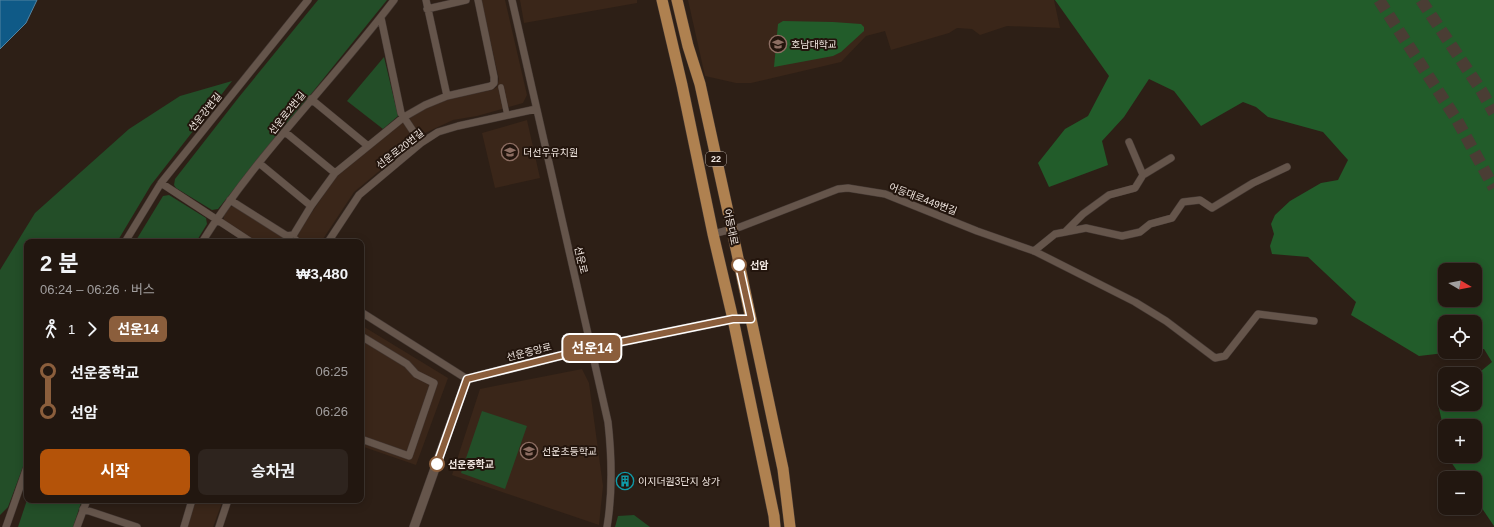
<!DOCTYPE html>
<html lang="ko">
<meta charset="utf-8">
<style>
:root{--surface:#221710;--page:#2e241e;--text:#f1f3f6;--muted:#a29f9f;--line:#3f3630;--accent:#b45309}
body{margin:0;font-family:Helvetica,"Noto Sans KR",sans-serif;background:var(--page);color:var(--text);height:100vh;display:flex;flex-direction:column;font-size:15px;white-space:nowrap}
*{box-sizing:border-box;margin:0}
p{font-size:13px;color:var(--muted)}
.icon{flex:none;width:22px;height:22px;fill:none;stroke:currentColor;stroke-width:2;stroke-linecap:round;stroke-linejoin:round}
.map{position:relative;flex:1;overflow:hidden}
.drawer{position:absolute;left:24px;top:239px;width:340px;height:264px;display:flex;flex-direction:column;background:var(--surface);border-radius:8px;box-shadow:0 2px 10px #0003,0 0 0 1px var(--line)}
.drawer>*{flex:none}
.badge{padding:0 8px;border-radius:6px;font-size:14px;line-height:26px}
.needle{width:26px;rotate:100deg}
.controls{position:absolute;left:1438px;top:263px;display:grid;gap:8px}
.controls a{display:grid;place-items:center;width:44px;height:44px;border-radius:8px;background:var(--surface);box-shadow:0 2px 10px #0003,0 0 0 1px var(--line);font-size:20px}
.map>.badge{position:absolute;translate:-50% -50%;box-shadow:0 0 0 2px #fff}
.legs{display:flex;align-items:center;gap:6px;height:44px;padding:0 16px;font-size:13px}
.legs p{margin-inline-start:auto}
.headline{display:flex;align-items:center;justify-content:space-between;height:68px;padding:0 16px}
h1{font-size:22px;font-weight:700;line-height:30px}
.primary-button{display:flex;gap:8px;margin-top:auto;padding:8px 16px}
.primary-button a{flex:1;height:46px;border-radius:8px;background:var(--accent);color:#fff;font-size:16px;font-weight:700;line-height:46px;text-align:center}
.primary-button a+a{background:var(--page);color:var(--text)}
ul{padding:0 16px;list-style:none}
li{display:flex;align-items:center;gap:14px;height:40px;font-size:15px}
li i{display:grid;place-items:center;width:6px;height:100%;margin:0 5px;background:currentColor}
li i::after{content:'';width:10px;height:10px;margin:-5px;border:3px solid;border-radius:50%;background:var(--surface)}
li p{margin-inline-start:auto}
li:first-child i{background:linear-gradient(#0000 50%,currentColor 0)}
li:last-child i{background:linear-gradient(currentColor 50%,#0000 0)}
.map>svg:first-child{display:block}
.built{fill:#3a2619}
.green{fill:#234e28}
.forest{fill:#225c2a;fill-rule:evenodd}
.water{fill:#0f5a87;stroke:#5384a2}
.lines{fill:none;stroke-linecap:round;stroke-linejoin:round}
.motorway-tunnel{stroke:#4a3d34;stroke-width:12;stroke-dasharray:12 6;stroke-linecap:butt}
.pedestrian-casing{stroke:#453934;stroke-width:6}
.minor-casing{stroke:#453934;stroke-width:8}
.tertiary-casing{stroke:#453934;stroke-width:10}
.primary-casing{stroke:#453934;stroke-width:12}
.pedestrian{stroke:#65554b;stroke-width:5.5}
.minor{stroke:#65554b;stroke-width:7}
.tertiary{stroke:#65554b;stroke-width:9}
.primary{stroke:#af8150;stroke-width:11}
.line-1-casing{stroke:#fff;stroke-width:9}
.line-1{stroke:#8b5e3c;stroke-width:6}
.stop-1-dot{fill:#fff;stroke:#8b5e3c;stroke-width:2}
.labels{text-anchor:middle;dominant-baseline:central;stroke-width:4;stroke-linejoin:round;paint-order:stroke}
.shield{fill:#23150d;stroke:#b3a8a1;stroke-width:1}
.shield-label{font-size:9px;font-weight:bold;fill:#f1e7e1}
.poi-label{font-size:10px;fill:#f1e7e1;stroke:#23150d;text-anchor:start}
.street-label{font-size:10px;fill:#f1e7e1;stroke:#23150d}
.stop-label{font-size:10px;font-weight:bold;fill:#f1e7e1;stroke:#23150d;text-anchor:start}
</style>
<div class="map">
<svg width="1494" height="527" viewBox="0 0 1494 527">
<rect width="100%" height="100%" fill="#2d1f16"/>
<path class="built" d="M481,0H505L527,95L523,103L477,116L453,120L425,133L354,192L321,242H258L224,221V215L229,207L234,206L292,240L295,237L336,177L394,128L429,106L452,98L492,90L497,87L499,79Z
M520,0H637V3L524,23Z
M688,0H1054L1060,28L1007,26L980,35L972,29L957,28L949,33L891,50L885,31L866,36L841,62L751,83H736L705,76Z
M527,120L540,178L495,188L482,133Z
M361,325L448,378L416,465L361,446Z
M582,369L589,383L603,486L599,525L452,475L480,389Z
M196,500H223L213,527H187Z"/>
<path class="green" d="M318,0H387L218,209L212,210L176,188L174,185L175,179L239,97Z
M384,57L398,116L383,129L347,101Z
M232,81L151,185L117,242H27V456L8,507L0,515V270L35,213L129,129L180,96Z
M169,195L206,218L207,224L196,242H135L163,196Z
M482,411L527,426L505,489L461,473Z
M27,500H82L73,527H18Z
M634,515L650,527H615L618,516Z"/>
<path class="forest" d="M1055,0H1494V526L1475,498V478H1462L1451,462L1450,456H1475V426H1445V435L1438,404L1445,399V404H1475V376L1492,362L1484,349L1475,350V322H1445V352H1453L1419,356L1351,315L1356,302L1308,257L1272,254L1270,246L1274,234L1271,224L1275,215L1290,201L1321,183L1338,180L1348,160L1323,132L1268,117L1256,107L1243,102L1201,126L1174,91L1149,79L1124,117L1102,141L1108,165L1049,187L1038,163L1065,129L1088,116L1109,76ZM1445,270H1475V300H1445Z
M783,21L833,22L861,24L864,27V31L841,52L833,56L774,67L778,24Z"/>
<path class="water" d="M0,0H37L26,23L0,49Z"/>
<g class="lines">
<path class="motorway-tunnel" d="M1379,0L1457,120L1494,188
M1421,0L1481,90L1494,113"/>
<defs>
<path id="pedestrian" d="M501,87L507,115
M294,242L296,239"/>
<path id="minor" d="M426,0L447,96
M512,0L608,422C612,458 613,491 607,527
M427,9L466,0
M381,18L401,113L421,143
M311,99L368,146
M285,132L335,173
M1129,142L1143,175
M259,163L311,206
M161,183L251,242
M230,200L287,236L294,234L311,206L335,173L404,117L425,105L447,96L491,86L494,83V77L478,0
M1065,232L1083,214L1109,195L1135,188L1143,175L1171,158
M713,234L740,227L838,189L848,188L885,194L977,231L1034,251L1135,302L1166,321L1215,358L1225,356L1258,314L1314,321
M125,242L161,183L308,0
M202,242C257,154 332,82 394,0
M328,242L359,195L421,143L438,132L458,126L536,109
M1034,251L1055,234L1086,228L1122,236L1140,232L1150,224L1172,218L1183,202L1200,200L1212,208L1253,183L1287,167
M361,312L467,379
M361,336L407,364L416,374L434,383L409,456L361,439
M83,509L137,527
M6,527L27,467
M77,527L87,500
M184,527L192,500
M219,527L228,500"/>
<path id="tertiary" d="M414,527L467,379L591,348L733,319H751"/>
<path id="primary" d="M662,0L682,85L713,234L733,319L774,516L775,527
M677,0L688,46L700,84L732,230L783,469L790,527"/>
</defs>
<use href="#pedestrian" class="pedestrian-casing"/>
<use href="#minor" class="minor-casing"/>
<use href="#tertiary" class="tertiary-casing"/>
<use href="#primary" class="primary-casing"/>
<use href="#pedestrian" class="pedestrian"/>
<use href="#minor" class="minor"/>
<use href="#tertiary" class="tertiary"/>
<use href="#primary" class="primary"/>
</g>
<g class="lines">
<defs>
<path id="line-1" d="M437,464L467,379L591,348L733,319H751L739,265"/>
</defs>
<use href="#line-1" class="line-1-casing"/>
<use href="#line-1" class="line-1"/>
</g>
<defs>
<symbol id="university-ring" viewBox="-11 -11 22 22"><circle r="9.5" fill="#23150d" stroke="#8d6e63" stroke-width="1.5"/><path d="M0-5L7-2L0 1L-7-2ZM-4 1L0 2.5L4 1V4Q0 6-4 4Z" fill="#8d6e63"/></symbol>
<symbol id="school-ring" viewBox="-11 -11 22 22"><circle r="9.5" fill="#23150d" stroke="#8d6e63" stroke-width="1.5"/><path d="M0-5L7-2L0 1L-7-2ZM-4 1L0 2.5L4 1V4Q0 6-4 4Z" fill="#8d6e63"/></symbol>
<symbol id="building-ring" viewBox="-11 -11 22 22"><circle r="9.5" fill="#23150d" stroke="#0f9aa8" stroke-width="1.5"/><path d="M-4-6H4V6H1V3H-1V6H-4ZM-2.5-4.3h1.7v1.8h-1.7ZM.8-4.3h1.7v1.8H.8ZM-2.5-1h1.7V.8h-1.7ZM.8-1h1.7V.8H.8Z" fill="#0f9aa8"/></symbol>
</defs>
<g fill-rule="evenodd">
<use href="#university-ring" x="768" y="34" width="20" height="20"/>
<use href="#school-ring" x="500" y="142" width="20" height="20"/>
<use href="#school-ring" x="519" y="441" width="20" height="20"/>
<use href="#building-ring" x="615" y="471" width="20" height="20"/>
</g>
<g class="stop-1-dot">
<circle cx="739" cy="265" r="7"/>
<circle cx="437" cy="464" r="7"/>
</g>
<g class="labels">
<rect class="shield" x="706" y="152" width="20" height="14" rx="3"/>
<g class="shield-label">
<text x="716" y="159">22</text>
</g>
<g class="poi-label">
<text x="791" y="44">호남대학교</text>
<text x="523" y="152">더선우유치원</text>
<text x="542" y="451">선운초등학교</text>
<text x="638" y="481">이지더원3단지 상가</text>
</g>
<g class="street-label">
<text transform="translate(205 112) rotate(-51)">선운강변길</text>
<text transform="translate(287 113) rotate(-51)">선운로2번길</text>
<text transform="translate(400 149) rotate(-38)">선운로20번길</text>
<text transform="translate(923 199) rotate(21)">어등대로449번길</text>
<text transform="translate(731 227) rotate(78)">어등대로</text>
<text transform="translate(581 260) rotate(77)">선운로</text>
<text transform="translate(529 352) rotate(-14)">선운중앙로</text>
</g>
<g class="stop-label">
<text x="750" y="265">선암</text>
<text x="448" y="464">선운중학교</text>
</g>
</g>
</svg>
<div class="controls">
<a><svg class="needle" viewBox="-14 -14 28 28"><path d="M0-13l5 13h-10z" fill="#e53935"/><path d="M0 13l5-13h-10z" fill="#a29f9f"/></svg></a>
<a><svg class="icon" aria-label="locate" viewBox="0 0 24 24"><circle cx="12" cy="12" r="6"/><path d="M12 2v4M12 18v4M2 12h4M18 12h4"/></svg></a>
<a><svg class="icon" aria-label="layers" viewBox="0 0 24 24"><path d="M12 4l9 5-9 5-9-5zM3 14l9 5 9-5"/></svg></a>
<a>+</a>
<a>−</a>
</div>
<b class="badge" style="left:592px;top:348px;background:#8b5e3c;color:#fff">선운14</b>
<section class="drawer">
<div class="headline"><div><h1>2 분</h1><p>06:24 – 06:26 · 버스</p></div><b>₩3,480</b></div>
<div class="legs"><svg class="icon" aria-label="walk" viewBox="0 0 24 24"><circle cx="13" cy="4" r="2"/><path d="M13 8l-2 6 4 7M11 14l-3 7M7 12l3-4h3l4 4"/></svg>1<svg class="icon" aria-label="forward" viewBox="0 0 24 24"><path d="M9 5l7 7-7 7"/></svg><b class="badge" style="background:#8b5e3c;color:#fff">선운14</b></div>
<ul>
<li><i style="color:#8b5e3c"></i><b>선운중학교</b><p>06:25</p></li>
<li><i style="color:#8b5e3c"></i><b>선암</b><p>06:26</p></li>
</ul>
<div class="primary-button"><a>시작</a><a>승차권</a></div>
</section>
</div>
